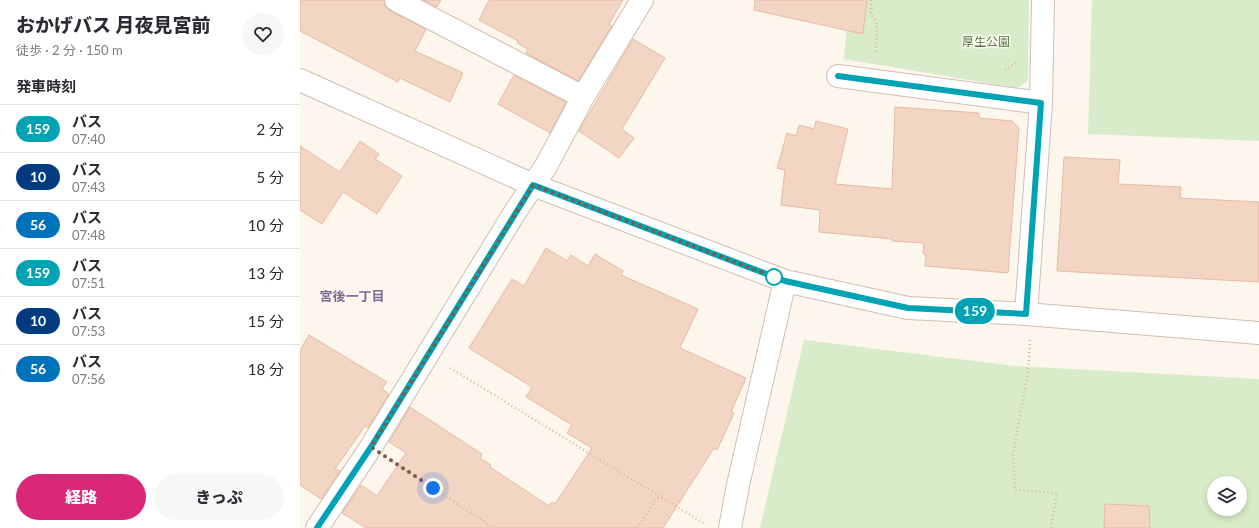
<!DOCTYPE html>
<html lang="ja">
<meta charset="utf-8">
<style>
:root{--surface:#fff;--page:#f7f7f7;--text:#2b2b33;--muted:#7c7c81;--line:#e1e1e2;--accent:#db2777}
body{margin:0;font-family:Lato,"Noto Sans JP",sans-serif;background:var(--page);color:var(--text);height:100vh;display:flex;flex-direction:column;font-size:15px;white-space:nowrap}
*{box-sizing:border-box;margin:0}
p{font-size:13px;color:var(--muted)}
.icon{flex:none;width:22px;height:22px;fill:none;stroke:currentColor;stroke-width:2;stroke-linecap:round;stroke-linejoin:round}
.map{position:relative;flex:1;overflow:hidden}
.sheet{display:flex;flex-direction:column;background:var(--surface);width:300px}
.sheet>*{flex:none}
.badge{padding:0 8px;border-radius:13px;font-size:14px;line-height:26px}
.buttons{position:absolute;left:907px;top:476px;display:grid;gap:8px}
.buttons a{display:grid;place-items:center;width:40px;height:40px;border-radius:50%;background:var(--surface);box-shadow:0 2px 6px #0003;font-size:20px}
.you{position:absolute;width:20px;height:20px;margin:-10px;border:3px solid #fff;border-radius:50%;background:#1a73e8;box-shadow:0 0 0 6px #1a73e833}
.map>.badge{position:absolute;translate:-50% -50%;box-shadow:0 0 0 2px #fff}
h2{padding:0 16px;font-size:15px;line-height:36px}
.round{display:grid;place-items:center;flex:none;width:42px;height:42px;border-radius:21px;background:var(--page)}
.head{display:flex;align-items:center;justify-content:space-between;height:68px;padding:0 16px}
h1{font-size:19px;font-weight:800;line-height:30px}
.button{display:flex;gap:8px;margin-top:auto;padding:8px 16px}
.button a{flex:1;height:46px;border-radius:24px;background:var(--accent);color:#fff;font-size:16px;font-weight:800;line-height:46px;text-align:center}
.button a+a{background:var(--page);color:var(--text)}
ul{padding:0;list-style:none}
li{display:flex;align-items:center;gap:12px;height:48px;padding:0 16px;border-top:1px solid var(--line)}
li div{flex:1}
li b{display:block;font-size:15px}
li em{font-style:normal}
li .badge{min-width:44px;font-weight:700;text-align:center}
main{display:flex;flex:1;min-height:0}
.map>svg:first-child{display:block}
.green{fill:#d8ecc9;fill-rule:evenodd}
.building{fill:#f3d5c3;stroke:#e6bba3}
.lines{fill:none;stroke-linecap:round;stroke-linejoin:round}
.minor-casing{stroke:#d1beb0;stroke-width:24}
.path{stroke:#d9b8a5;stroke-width:2.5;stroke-dasharray:1 3;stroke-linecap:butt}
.minor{stroke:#fff;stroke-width:22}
.line-casing{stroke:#fff;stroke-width:9}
.line{stroke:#00a3b4;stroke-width:6}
.walk{stroke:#7a5c4d;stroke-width:4;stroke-dasharray:0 7.2}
.stop-dot{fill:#fff;stroke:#00a3b4;stroke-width:2}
.labels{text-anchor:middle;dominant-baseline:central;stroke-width:3;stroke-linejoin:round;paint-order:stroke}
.park-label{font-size:12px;fill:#537a41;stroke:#fffaf3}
.neighbourhood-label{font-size:13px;font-weight:bold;fill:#846695;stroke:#fffaf3}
</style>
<main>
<section class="sheet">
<div class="head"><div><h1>おかげバス 月夜見宮前</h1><p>徒歩 · 2 分 · 150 m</p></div><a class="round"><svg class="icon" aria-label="heart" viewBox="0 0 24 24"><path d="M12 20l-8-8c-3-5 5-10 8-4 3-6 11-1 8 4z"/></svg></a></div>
<h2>発車時刻</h2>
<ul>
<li><span class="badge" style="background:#00a3b4;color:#fff">159</span><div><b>バス</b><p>07:40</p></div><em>2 分</em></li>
<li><span class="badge" style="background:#003b80;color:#fff">10</span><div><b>バス</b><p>07:43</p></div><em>5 分</em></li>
<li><span class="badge" style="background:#0072bc;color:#fff">56</span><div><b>バス</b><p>07:48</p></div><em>10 分</em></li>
<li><span class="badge" style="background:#00a3b4;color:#fff">159</span><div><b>バス</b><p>07:51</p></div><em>13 分</em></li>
<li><span class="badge" style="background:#003b80;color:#fff">10</span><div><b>バス</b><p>07:53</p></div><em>15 分</em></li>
<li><span class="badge" style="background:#0072bc;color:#fff">56</span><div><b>バス</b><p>07:56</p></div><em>18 分</em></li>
</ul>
<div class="button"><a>経路</a><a>きっぷ</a></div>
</section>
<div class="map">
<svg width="959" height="528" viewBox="0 0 959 528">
<rect width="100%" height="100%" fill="#fdf6ec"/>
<path class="green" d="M549,0H729L728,81L717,88L544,59Z
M792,0H959V141L788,134Z
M504,340L715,366L959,379V528H460ZM914,483H940V509H914Z"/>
<path class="building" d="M0,0H84L85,6L90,11L126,29L115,51L163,73L150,102L100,78L98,82L0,31Z
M123,0H141L137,7Z
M189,0H323L309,24L312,26L278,81L226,53L228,49L217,43L218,41L179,20Z
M455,0H567L563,34L454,10Z
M333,39L365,58L322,129L334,138L319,158L279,131Z
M214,75L266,102L250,133L198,104Z
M595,107L679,113V118L712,121L719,128L708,273L625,266L626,255L623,253L624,243L592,241V239L519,232L520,210L481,205L485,170L477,168L487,133L496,136L499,125L514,129L516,121L548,129L535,184L592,189Z
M60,141L79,154L75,159L102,176L77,214L43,192L22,224L0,210V146L40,172Z
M764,157L820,160L818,184L881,187L880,198L959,202V282L757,271Z
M246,248L267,261L271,255L288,266L295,254L323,271L321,275L398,309L380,348L446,378L431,412L434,413L417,450L414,448L363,528H66L42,513L61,485L77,496L106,453L89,442L110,407L182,454L180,458L191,465L190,467L249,506L252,502L255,504L292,448L267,433L272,425L226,397L232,387L169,348L212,279L224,286Z
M9,335L87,382L82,389L89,394L68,428L65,426L35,469L40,471L21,499L0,485V350Z
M805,504L849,506L850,528H804Z"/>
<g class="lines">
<defs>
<path id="minor" d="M96,0L283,97
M538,76L741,103
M0,80L233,185L485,281L608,308L726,314L959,333
M726,314L741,103L743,0
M17,528L71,447L215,212L246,166L283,97L342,0
M430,528L438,485L485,281"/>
</defs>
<use href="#minor" class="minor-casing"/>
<path class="path" d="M571,0V14L576,22L577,33L576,50L577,54
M705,70L716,63
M730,340L728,372L713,454L715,490L757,493L751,528
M150,368L405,524
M93,462L194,528
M337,528L358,497"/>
<use href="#minor" class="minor"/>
</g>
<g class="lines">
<defs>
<path id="line" d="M17,528L71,447L233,185L485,281L608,308L726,314L741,103L538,76"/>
</defs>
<use href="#line" class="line-casing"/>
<use href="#line" class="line"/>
<path class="walk" d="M133,488L71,447L233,185L474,277"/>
</g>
<circle class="stop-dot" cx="474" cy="277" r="8"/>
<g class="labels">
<g class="park-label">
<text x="686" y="41">厚生公園</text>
</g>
<g class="neighbourhood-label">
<text x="52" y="296">宮後一丁目</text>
</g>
</g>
</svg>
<div class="buttons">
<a><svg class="icon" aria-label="layers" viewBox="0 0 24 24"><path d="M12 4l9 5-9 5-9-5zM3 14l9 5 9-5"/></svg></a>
</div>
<div class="you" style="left:133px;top:488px"></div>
<b class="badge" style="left:675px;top:311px;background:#00a3b4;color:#fff">159</b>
</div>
</main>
